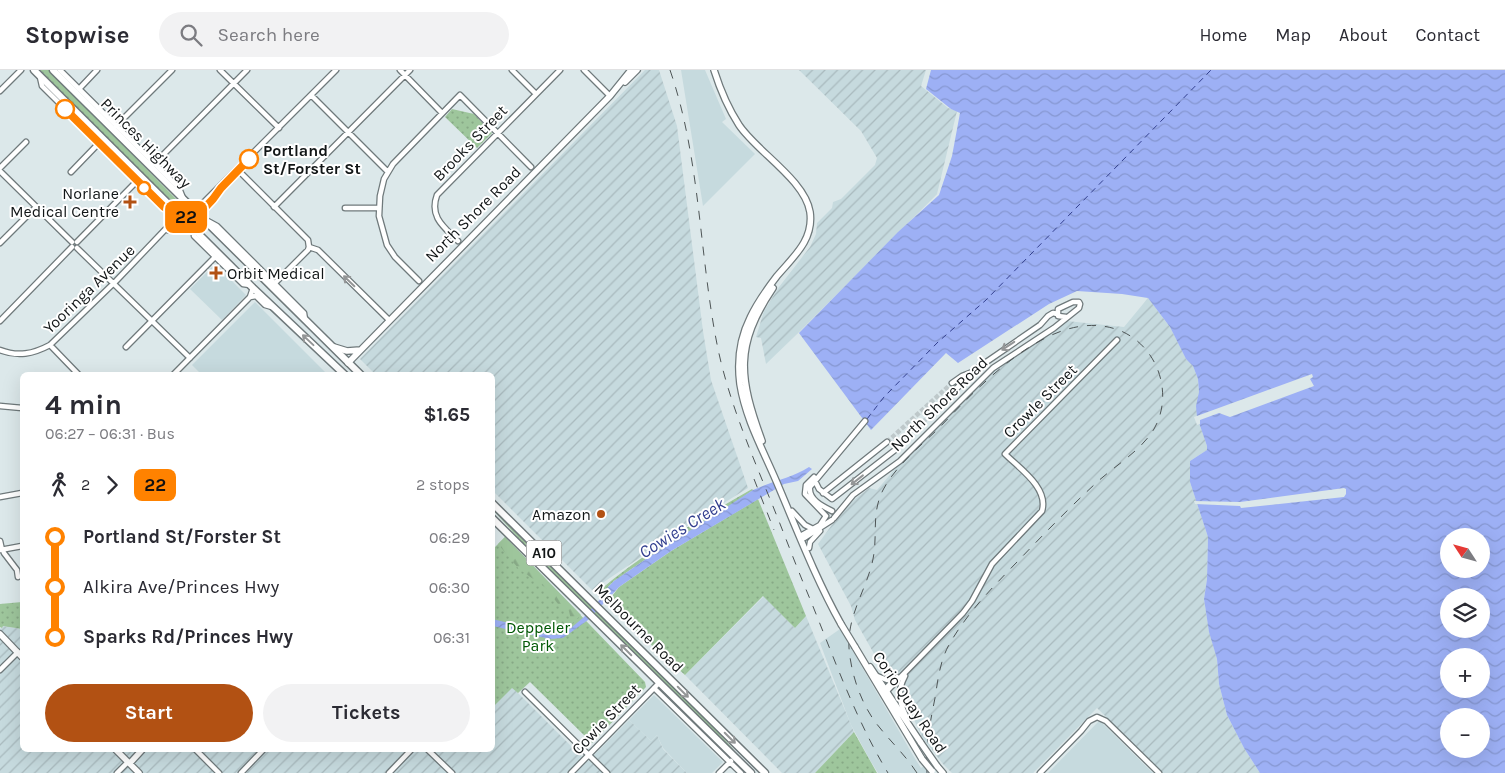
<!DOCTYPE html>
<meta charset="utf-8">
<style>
:root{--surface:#fff;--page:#f2f2f3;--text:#2b2b33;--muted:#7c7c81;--line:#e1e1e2;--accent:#b25113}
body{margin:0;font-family:Karla,sans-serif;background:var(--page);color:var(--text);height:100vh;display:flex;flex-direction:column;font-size:19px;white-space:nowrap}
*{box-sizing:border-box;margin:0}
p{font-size:16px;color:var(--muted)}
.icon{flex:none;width:28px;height:28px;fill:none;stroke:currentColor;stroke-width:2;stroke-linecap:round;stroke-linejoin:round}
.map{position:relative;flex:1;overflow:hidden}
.panel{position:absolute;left:20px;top:302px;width:475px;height:380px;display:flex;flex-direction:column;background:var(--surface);border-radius:8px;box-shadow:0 5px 20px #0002}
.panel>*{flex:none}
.badge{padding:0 10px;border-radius:8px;font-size:18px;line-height:32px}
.needle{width:32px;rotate:306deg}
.buttons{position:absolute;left:1440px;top:458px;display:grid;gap:10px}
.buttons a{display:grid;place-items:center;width:50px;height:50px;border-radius:50%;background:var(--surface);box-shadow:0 5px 20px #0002;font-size:25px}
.map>.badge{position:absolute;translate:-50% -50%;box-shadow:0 0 0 2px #fff}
.legs{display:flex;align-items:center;gap:8px;height:55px;padding:0 25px;font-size:16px}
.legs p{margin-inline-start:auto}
.summary{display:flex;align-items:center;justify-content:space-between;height:85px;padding:0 25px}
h1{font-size:28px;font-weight:700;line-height:38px}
.button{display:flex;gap:10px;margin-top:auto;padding:10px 25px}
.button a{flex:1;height:58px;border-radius:30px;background:var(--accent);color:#fff;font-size:20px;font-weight:700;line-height:58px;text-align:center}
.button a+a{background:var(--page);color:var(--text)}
ul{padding:0 25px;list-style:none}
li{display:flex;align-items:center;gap:18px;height:50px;font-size:19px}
li i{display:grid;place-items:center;width:8px;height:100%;margin:0 6px;background:currentColor}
li i::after{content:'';width:12px;height:12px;margin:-6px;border:4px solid;border-radius:50%;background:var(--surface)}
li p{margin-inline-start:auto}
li:first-child i{background:linear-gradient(#0000 50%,currentColor 0)}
li:last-child i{background:linear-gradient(currentColor 50%,#0000 0)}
header{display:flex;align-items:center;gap:30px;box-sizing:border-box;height:70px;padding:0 25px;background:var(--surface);border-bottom:1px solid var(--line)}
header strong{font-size:24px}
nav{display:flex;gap:28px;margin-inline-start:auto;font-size:18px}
.search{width:350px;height:45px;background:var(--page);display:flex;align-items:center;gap:12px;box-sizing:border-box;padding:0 18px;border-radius:28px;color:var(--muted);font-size:19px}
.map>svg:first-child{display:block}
.built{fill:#c6dade}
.industrial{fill:url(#industrial-furrows)}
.grass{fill:url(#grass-dots)}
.forest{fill:url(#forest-firs)}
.water{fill:url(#water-waves);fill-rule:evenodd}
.pier{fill:#dce8ea}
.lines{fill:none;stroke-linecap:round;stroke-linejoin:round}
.ferry{stroke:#323f8f;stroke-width:1;stroke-dasharray:6 5;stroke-linecap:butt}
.minor-tunnel{stroke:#bec8ca;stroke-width:4.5;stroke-dasharray:4.5 2;stroke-linecap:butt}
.minor-casing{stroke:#6f797b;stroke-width:7}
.major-casing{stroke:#6f797b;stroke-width:8}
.highway-casing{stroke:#6f797b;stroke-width:9}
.minor{stroke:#fff;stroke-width:4.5}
.major{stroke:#fff;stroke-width:5.5}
.highway{stroke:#fff;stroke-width:6}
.rail{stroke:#4e5556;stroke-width:1;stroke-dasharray:9 9;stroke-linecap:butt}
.major-bridge-casing{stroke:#6f797b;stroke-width:8;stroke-linecap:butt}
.major-bridge{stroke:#fff;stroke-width:5.5}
.oneway{stroke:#949697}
.line-1-casing{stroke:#fff;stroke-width:11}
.line-1{stroke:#ff8200;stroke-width:8}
.stop-1-dot{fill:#fff;stroke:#ff8200;stroke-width:2.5}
.poi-dot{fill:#b25113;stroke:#fff;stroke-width:2}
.labels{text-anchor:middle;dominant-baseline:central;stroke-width:4;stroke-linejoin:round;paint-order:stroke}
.shield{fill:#fff;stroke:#595c5d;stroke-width:1}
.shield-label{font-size:15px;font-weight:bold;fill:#121617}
.street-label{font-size:16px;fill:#121617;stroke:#fff}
.stop-label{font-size:16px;font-weight:bold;fill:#121617;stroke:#fff;text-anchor:start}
.poi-label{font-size:16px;fill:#121617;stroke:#fff;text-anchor:end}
.park-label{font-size:16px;fill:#005705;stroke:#fff}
.water-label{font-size:18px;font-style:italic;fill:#323f8f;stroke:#fff}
</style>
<header>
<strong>Stopwise</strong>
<div class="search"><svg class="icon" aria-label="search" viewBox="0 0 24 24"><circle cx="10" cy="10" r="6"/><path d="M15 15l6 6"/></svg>Search here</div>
<nav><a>Home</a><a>Map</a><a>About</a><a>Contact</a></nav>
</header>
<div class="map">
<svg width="1505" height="703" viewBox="0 0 1505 703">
<defs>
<pattern id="industrial-furrows" width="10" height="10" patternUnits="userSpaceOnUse" patternTransform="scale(1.25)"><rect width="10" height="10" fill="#c6dade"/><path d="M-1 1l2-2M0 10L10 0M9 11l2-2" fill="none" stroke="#a9babe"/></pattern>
<pattern id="grass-dots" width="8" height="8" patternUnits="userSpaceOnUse" patternTransform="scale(1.25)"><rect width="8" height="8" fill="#9ec69c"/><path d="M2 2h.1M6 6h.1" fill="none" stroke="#87a986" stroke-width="1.8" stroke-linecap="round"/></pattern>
<pattern id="forest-firs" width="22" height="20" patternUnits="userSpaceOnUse" patternTransform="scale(1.25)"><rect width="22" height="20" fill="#9ec69c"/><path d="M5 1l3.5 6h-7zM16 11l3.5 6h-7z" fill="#87a986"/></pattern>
<pattern id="water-waves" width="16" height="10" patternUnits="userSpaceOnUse" patternTransform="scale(1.25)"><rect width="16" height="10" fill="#9db0f5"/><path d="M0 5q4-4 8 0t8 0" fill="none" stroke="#8697d1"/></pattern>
</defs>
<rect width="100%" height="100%" fill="#dce8ea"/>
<path class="built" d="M681,0H705L726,49L722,52L755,84L703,136Z
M215,194L246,225L222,250L190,219Z
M255,232L328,305H202L192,295Z
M840,559L914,687L921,698L924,696L929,703H878L870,690L851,655L820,573Z
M654,625L723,692L712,703H687L663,678L657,665L651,671L629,650Z
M1098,652H1101L1153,703H1048Z"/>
<path class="industrial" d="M645,0H659L677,56L703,261L711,310L748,418L690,454L592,520L493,421L492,305H376L360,289Z
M799,0H926L921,16L948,38L957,41L937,124L798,263L766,294L761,268L756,267L764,241L779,217L810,177L816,164L817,153L832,138L833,132L841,129L875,95L877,88L861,61Z
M1148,228L1170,257L1186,289L1193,296L1198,309L1199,322L1197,347L1207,376V380L1190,391V412L1208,467L1207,509L1204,529L1209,561L1217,589L1219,614L1227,645L1244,678L1260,703H1163L1097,638L1033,703H952L943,694L922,667L905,630L901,615L882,598L855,550L851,536L818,474L842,441L855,429L869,418L877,420L894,400L998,297L1067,251L1124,257Z
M764,526L795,558L806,546L854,662L815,703H782L685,605Z
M3,556L22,559V680H492L493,637L512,617L587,692L629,650L651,671L657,665L663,679L687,703H0V559Z"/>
<path class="grass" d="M40,0H49L182,135L183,139L178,137L113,75Z
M452,39L474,44L492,63L477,78L445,47Z
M752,419L753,420L739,430L649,487L614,511L608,517L603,526L600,520C647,481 699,449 752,419Z
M758,429L806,546L795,558L763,526L685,605L610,538L612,533L609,530L619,517L671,481Z
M492,437L711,654L734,680L729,677L522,472L493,440Z
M505,467L645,612L646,617L592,673L530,612L518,623L512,618L493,637V479Z
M22,532V559L3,556L2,558L0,557V534Z
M854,662L877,703H815Z"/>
<path class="forest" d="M505,467L581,545L568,557L554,559L552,556L562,555L571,550L569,541L558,534L546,518L519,499L498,474Z"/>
<path class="water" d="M931,0H1505V703H1260L1244,678L1227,645L1219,614L1217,589L1209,562L1204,529L1207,509L1208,467L1190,412V391L1207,380V376L1197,347L1196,336L1199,322L1198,309L1193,296L1186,289L1170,257L1148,228L1122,224L1077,221L1049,234L958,293L946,283L871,360L799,263L898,162L939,125L952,86L960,43L951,39L926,19ZM1449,466H1481V499H1449ZM1449,526H1481V559H1449ZM1449,586H1481V619H1449ZM1449,646H1481V679H1449Z
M809,397L812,399L798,411L784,414L671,481L619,517L588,550L563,568L550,569L493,556L492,549L517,555L538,563L555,565L565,563L584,547L603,526L608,517L614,511L649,487L753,420C772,411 792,408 809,397Z"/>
<path class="pier" d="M1312,304L1313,307L1310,309L1314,316L1230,347L1219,343L1200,350V354L1197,355L1194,347Z
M1344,418L1346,419V424L1344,427L1241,438L1240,436L1195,434L1194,431L1240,432Z"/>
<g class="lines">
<path class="ferry" d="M867,349L884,327L938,272L986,230L1211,0"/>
<path class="minor-tunnel" d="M887,372L952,313
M895,380L957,318"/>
<defs>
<path id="minor" d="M60,0L179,118L183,128
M220,0L279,58
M400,0L442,43
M512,0L536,24
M584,0L610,26
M40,7L42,16L164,137L174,141
M79,19L97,0
M0,21L21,0
M311,25L388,102
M116,56L172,0
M154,94L247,0
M0,98L26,72
M238,100L308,170L309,177L308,180L275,213
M0,101L72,172
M71,102L99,73
M274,137L410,0
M345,138H378
M195,141L336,0
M198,145L218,123
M206,150L217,156L304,243L305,250
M168,160L183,149
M194,160V166L243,214L250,215
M458,171C444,157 429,147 437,125L560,0
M77,172L137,111
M0,173L36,137
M309,177L318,180L389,250
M77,178L190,288
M419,211L395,187L387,175L379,146L380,126L384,109L393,94L460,25L531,97
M250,227L256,226L265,235L272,237
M0,251L72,177
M50,275L79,305
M126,277L215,187
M0,280C18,287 33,284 50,275L116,211L179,145
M979,297L1040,255L1048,246L1053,243L1057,244
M173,305L250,227L253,218
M952,313L962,306L975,301
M957,318L972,304
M0,336L22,338
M814,407L806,415L805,424L826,446
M814,409L819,419L832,429L895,380
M823,423L887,372
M0,427L22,423
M792,441L805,455L813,459
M832,441C822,436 808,429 810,417L865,351
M834,448L853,425L900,391L993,298L1054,258L1079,238L1080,234L1079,232H1073L1058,239V246L1066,247
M802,465L820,455L826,446
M804,468L832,450
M0,471L2,480
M809,478L810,472L820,461
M3,479L4,483L17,500L18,507
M0,480L22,476
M0,600L18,582
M877,606L887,610L895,608
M905,606C897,621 899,632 906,646
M654,618L741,703
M883,621L897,607
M525,622L607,703
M886,622L963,543L972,531L992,494L1042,441C1049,418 1019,398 1005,384L1117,270
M196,680L219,703
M428,680L452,703
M117,703L128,692
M241,703L263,680
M389,703L411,680
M571,703L659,613
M719,703L731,691
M1040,703L1081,661L1089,651L1097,647L1106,651L1159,703"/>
<path id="major" d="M714,0C720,19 728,38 739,55C756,81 805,110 810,142C814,170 793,187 777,206C767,219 757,233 750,248C740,268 737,291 740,314C746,352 766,385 780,420C799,465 817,511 841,554
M625,12L637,0
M334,277L347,281L360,280
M348,293L610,26L631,0
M762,371C739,308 734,276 773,218
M0,564L22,587
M855,577L922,689
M870,597L921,673
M116,680L139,703
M130,693L142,680
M937,696L943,703"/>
<path id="highway" d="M34,0L253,218L345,305
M53,0L361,305
M183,149L187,141L186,132
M193,159L191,148L195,141
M492,433L765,703
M492,448L751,703"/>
</defs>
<use href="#minor" class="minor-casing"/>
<use href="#major" class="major-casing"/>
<use href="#highway" class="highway-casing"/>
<use href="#minor" class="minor"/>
<use href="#major" class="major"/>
<use href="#highway" class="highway"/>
<path class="rail" d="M670,0C701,90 699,187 718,279C729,331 750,380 770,429C782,458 793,488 805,517C831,579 853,645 888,703
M754,409L774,460
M917,703C906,686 892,673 880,658C862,637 851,605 849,578C847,545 867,519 873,489C878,464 871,444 883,420C895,397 918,378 937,360C979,317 1053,233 1121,261C1158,277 1174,324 1154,359C1140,382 1114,396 1095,414C1068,439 1042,466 1017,492C992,518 968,542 950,573C940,590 938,609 935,628C930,653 925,677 927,703"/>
<defs>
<path id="major-bridge" d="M841,554L855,577
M921,673L937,696
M922,689L932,701"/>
</defs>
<use href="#major-bridge" class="major-bridge-casing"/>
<use href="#major-bridge" class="major-bridge"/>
</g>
<defs><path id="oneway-shaft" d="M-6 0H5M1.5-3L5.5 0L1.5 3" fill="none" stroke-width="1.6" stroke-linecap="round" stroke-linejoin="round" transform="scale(1.25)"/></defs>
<g class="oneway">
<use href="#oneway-shaft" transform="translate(349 211) rotate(-136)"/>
<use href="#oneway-shaft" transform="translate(308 270) rotate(-137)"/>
<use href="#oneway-shaft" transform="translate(1008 276) rotate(147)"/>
<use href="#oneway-shaft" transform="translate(857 410) rotate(142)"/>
<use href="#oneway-shaft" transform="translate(626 580) rotate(-135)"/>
<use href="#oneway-shaft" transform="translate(683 622) rotate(45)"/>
<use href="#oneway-shaft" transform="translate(730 668) rotate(45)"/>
</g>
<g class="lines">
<defs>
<path id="line-1" d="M65,39L164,137L175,141L183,149L198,145L213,129L221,118L249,89"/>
</defs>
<use href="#line-1" class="line-1-casing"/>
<use href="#line-1" class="line-1"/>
</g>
<g class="stop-1-dot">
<circle cx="65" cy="39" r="9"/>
<circle cx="249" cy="89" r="9"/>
<circle cx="144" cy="118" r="6"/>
</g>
<g class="poi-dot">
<path d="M127.5 124.5h5v5h5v5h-5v5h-5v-5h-5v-5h5z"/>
<path d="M213.5 195.5h5v5h5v5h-5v5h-5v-5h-5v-5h5z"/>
<circle cx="601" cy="444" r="5"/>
</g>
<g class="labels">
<rect class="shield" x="526.5" y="470.5" width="35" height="25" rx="4"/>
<g class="shield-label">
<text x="544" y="483">A10</text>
</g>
<g class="street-label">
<text transform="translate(146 73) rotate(45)">Princes Highway</text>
<text transform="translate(470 73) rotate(-46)">Brooks Street</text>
<text transform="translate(473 144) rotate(-45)">North Shore Road</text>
<text transform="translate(89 219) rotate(-44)">Yooringa Avenue</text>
<text transform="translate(1040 331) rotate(-45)">Crowle Street</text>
<text transform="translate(939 334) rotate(-44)">North Shore Road</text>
<text transform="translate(639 558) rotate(45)">Melbourne Road</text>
<text transform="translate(910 632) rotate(56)">Corio Quay Road</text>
<text transform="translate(606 649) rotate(-46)">Cowie Street</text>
</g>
<g class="stop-label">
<text x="263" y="80">Portland<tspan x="263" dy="18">St/Forster St</tspan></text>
</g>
<g class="poi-label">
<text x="119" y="123">Norlane<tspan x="119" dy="18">Medical Centre</tspan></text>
<text x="227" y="203" text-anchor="start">Orbit Medical</text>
<text x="591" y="444">Amazon</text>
</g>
<g class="park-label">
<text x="538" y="557">Deppeler<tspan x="538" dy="18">Park</tspan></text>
</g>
<g class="water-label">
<text transform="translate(682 458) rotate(-32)">Cowies Creek</text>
</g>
</g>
</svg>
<div class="buttons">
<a><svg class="needle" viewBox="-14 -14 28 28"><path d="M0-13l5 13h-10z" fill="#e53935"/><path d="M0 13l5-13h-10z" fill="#7c7c81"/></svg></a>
<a><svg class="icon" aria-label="layers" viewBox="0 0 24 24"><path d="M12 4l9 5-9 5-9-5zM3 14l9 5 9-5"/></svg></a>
<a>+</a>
<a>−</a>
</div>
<b class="badge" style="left:186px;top:147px;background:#ff8200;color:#111">22</b>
<section class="panel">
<div class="summary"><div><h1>4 min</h1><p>06:27 – 06:31 · Bus</p></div><b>$1.65</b></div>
<div class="legs"><svg class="icon" aria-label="walk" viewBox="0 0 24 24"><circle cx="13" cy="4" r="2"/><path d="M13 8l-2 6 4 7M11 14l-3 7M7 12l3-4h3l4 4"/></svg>2<svg class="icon" aria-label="forward" viewBox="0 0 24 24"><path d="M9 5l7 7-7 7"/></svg><b class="badge" style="background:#ff8200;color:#111">22</b><p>2 stops</p></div>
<ul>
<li><i style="color:#ff8200"></i><b>Portland St/Forster St</b><p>06:29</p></li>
<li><i style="color:#ff8200"></i><span>Alkira Ave/Princes Hwy</span><p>06:30</p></li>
<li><i style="color:#ff8200"></i><b>Sparks Rd/Princes Hwy</b><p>06:31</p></li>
</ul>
<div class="button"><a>Start</a><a>Tickets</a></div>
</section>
</div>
